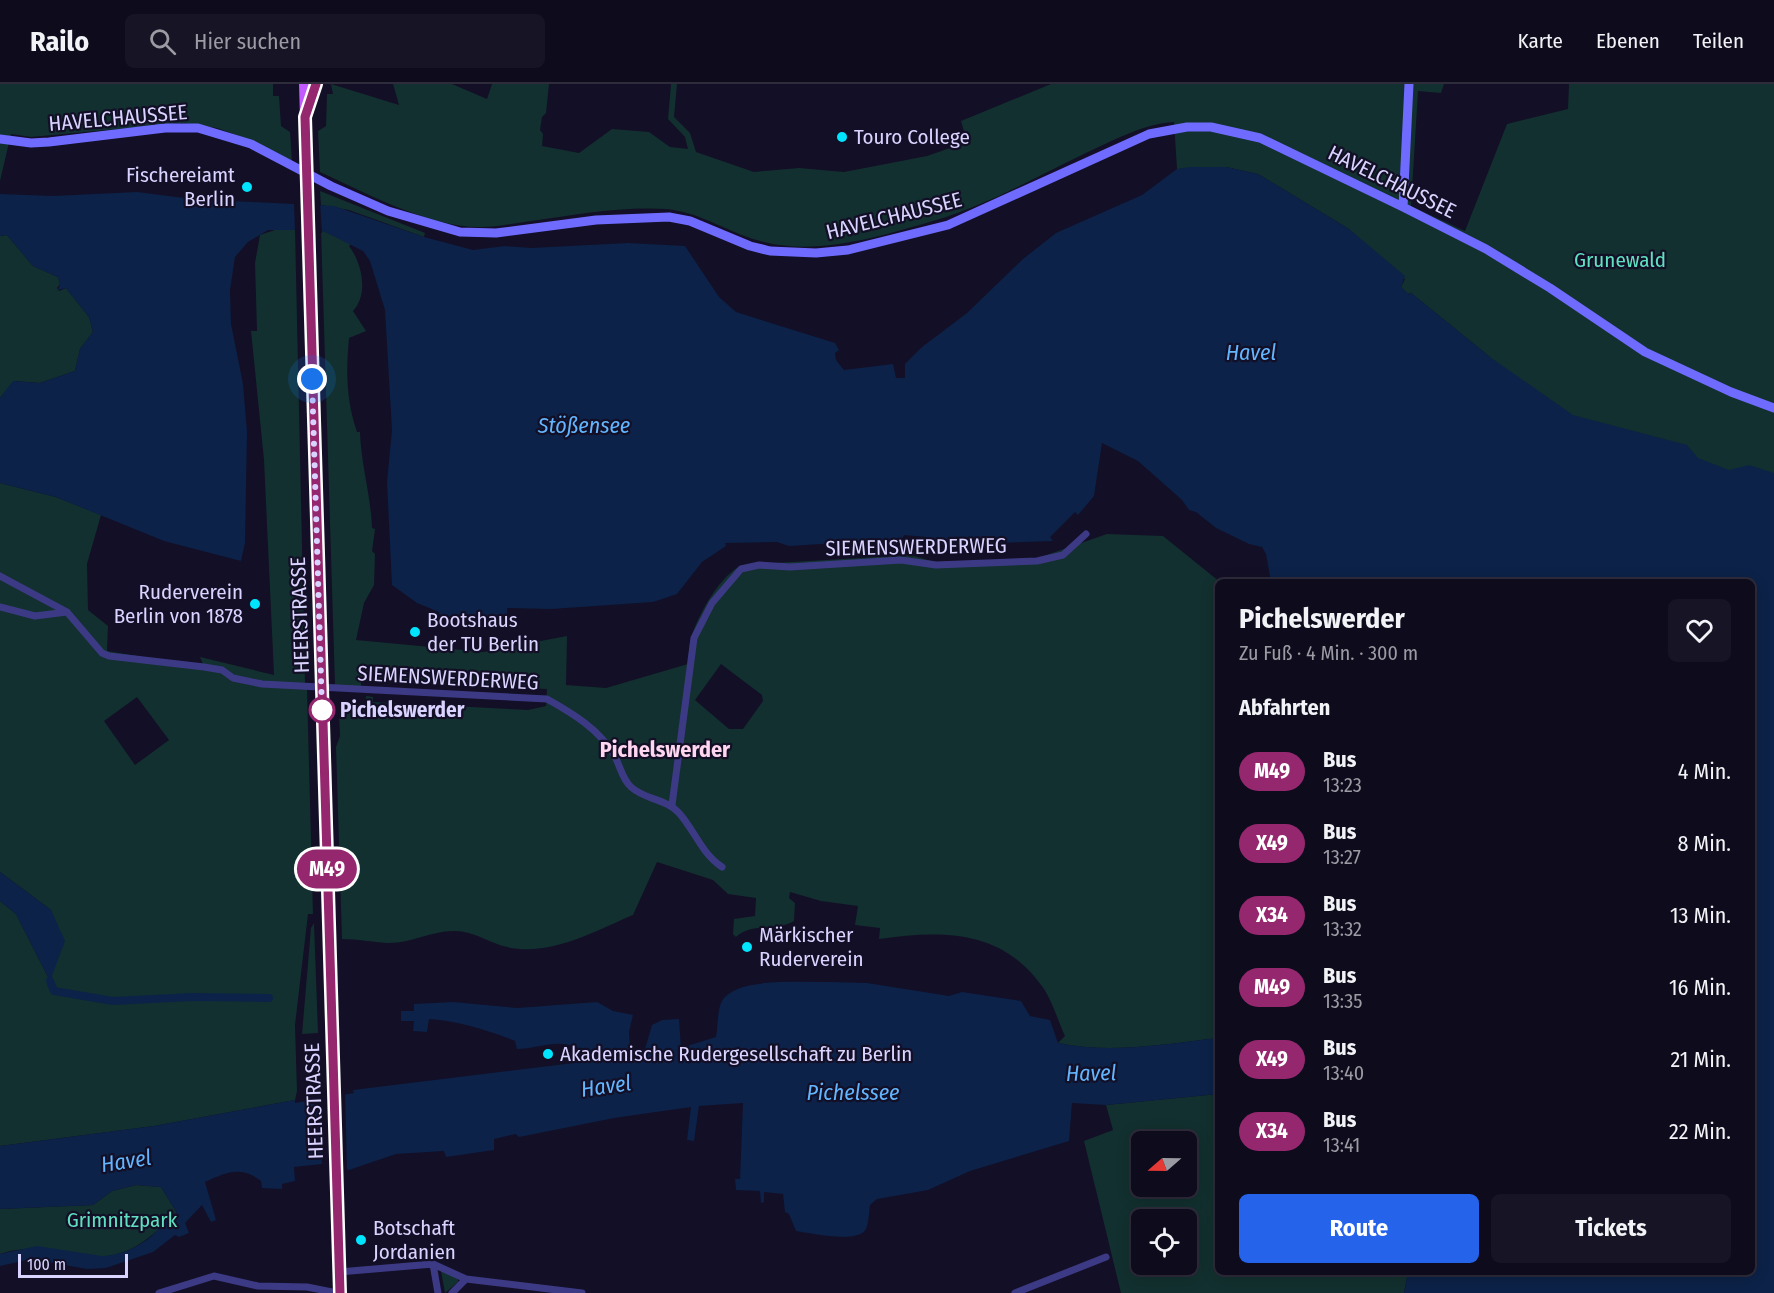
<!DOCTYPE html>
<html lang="de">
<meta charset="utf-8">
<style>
:root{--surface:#0e0b1c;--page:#171425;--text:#f1f3f6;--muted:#9b9ba3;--line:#2e2b3b;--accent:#2563eb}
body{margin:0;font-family:"Fira Sans Condensed",sans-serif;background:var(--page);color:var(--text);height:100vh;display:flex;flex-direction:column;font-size:22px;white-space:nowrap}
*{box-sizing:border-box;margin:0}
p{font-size:20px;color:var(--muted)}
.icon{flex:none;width:33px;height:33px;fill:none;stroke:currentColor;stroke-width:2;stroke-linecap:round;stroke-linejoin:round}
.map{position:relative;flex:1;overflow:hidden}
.sheet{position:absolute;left:1215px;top:495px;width:540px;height:696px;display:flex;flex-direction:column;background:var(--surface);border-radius:9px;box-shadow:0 3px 15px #0003,0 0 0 2px var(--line)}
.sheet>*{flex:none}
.badge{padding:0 12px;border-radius:20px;font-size:21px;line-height:39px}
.needle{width:39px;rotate:250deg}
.tools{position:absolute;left:1131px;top:1047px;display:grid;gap:12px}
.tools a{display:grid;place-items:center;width:66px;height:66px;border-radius:9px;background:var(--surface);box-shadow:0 3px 15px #0003,0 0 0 2px var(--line);font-size:30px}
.scale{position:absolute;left:18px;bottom:15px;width:110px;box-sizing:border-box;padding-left:6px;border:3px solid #d9d4ff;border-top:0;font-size:16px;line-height:21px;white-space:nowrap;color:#d9d4ff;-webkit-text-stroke:4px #130f26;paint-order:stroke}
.you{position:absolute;width:30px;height:30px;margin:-15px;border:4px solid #fff;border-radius:50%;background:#1a73e8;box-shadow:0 0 0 9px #1a73e833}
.map>.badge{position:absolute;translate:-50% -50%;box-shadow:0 0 0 3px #fff}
h2{padding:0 24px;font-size:22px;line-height:54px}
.round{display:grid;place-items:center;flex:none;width:63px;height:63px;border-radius:9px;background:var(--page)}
.headline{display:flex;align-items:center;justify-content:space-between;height:102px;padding:0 24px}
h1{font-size:28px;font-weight:700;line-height:45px}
.action{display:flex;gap:12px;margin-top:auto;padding:12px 24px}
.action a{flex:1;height:69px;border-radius:9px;background:var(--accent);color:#fff;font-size:24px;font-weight:700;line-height:69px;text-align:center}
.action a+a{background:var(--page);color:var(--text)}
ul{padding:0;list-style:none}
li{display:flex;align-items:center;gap:18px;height:72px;padding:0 24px}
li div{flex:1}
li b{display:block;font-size:22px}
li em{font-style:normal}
li .badge{min-width:66px;font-weight:700;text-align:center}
header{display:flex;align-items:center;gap:36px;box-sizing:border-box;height:84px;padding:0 30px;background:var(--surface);border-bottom:2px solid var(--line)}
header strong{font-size:28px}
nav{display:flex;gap:33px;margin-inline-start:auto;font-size:21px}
.search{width:420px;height:54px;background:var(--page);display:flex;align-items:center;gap:15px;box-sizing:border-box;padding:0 21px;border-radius:9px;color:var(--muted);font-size:22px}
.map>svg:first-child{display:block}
.green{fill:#12302f;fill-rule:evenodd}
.water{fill:#0c2248}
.pier{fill:#130f26}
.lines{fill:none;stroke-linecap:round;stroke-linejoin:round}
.canal{stroke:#0c2248;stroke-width:8}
.street{stroke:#3d3a85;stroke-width:7}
.secondary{stroke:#6f6bff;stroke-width:9}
.primary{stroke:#c25bff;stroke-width:10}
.line-casing{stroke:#fff;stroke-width:14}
.line{stroke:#95276e;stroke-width:9}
.walk{stroke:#d9d4ff;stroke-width:6;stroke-dasharray:0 10.8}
.poi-dot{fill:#00e5ff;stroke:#130f26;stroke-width:2}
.stop-dot{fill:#fff;stroke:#95276e;stroke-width:3}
.labels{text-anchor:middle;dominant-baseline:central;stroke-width:4.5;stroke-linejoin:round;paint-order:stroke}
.street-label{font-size:21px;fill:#d9d4ff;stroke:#130f26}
.poi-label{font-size:21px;fill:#d9d4ff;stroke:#130f26;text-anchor:start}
.park-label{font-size:21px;fill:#5fe0c0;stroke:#130f26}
.stop-label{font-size:21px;font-weight:bold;fill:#d9d4ff;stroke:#130f26;text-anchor:start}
.water-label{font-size:22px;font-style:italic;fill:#62b6ff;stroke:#130f26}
.neighbourhood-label{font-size:22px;font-weight:bold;fill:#ffd6f0;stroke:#130f26}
</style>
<header>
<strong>Railo</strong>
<div class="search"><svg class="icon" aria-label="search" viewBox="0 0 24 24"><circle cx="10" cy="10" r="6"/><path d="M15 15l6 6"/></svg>Hier suchen</div>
<nav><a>Karte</a><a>Ebenen</a><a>Teilen</a></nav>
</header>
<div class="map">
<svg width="1774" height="1209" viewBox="0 0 1774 1209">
<rect width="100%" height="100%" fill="#130f26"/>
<path class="green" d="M0,0H273V12H279L281,42L290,48L292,77L252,57L217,44L183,39L31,53L11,50L0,97Z
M331,0L399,21L393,0H452L487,15L492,0H549L546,29L542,33L540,46L543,50L542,62L579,69L612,45L649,48L670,63L688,65L685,53L668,35L671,0H677L674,33L690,49L696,68L754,88L799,84L844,88L927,72L967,58L961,37L1051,0H1444L1441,9L1418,7L1411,122L1465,147L1507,40L1568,25L1569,0H1774V422L1508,316L1490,273L1411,209L1408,210L1401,203L1405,195L1349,145L1258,90L1226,83L1177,85L1174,38C1143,40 1114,56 1086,69C1036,93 986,122 933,137C881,152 818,172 764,158C730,150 701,128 666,125C622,122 574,131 531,137C515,139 498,143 481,143C430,144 366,109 320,88L318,47L326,42L327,10H333Z
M320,107L425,149L424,153L349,126L321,121Z
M278,145H295L305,599L307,606L313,830H308L295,941L297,1007L295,1016L154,1042L0,1062V817L16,830L50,897L51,826L0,788V399L56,413L101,431L87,480L88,526L108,542L107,567L204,583L200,573L274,591L264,376L251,247H257L255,179L260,151ZM137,613L169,656L135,681L104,637Z
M321,146L351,160L349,162C362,179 369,210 353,227L366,247L349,254C346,287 346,316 357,348H360C361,381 371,412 372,444L375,445L372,467L375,470L374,501L364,519L356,556L484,568L567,552L566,601L606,604L688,580C689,570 689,557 693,548C701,526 721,491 742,481L911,471L935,478L1035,475L1107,450L1163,452L1220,498L1218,954C1167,960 1109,970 1058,959L1065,952C1058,937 1053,919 1044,905C1003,845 943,846 879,855L880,844L855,841L858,822L821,817L790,808L789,814L795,819L794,837C776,848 751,838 736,853L733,850L734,835L755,832L756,814L728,810L713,796L657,778L633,831C595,847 550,873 507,863C489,859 474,847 455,847C433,846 410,860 387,859C372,858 358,855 342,855L336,663L340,652L339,627L365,625L366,612L373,613V618L528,626L546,622L547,605L361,597V603L335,601ZM721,580L762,611L763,617L743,645H729L695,616Z
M7,151L33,182L58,193L60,200L57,204L59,207L66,204L89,233L93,248L80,265L75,287L40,299L14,297L0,314V152Z
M314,839L318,949L302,950L311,844Z
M1218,1010V1188H1408L1404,1209H1121L1084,1057L1113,1046L1106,1021ZM1142,1058H1186V1102H1142ZM1142,1136H1186V1180H1142Z
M136,1101L161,1103L177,1129C157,1147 135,1170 106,1172C67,1175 43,1156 0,1170V1125L93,1121L112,1107Z
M441,1187L458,1193V1198L445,1209Z"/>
<path class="water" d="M1190,83H1226L1258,90L1349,145L1405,192L1401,203L1409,211L1410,208L1490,273L1573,331L1687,361L1698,374L1729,386L1749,381L1774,389V1209H1404L1408,1188H1752V498H1271L1266,470L1262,463L1249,460L1216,444L1196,428L1189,426L1182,416L1138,377L1102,359L1094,412L1078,431L1075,428L1050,453L1053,457L929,461L926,460V453L904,451L902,455L789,462L777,458L725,459L726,462L702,478L677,510L653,518L551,525L507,524V532L448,536V533L440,532L439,528L417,519L392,501L387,398L392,346L385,226L370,177L363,167L321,146H268L248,158L235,173L230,206L231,240L243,300L247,348L245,459L241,477L164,457L56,413L0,399V314L13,297L40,299L75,287L80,265L93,248L89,233L66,204L58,206L60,200L58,193L33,182L7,151L0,152V110L53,112L137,108L192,115L334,122L424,153L473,166L505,162L531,164L628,159L685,162L719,213L736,228L835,259L839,266L835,269L836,276L844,286L893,280L896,294H905V280L922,263L967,229L1023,175L1056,149L1142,111L1177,85Z
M0,788L51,826L65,857L50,897L16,830L0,817Z
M829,898L867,899L949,912L962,908L1021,917L1030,932L1050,936L1058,959C1109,970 1167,960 1218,954V1010L1106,1021L1072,1019L1069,1057L970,1087L928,1106L877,1115L870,1121C869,1128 869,1138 866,1145C859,1160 809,1149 796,1147L789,1130L785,1128L783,1110L764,1108V1118L761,1119L760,1107L736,1106L735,1095H740L743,1019L699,1022L694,1057L687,1056L691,1023L614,1034L519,1053L516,1050L494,1055V1066L446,1073L444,1067L396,1070L349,1086L322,1080L294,1083L295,1097L282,1100V1105L262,1104L261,1097C240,1081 226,1089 205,1098L216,1136L211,1138L202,1121L185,1139L189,1149L179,1153L175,1151L153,1168L106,1184L87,1185L31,1175L0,1182V1170L37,1162L102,1172C126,1172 161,1153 166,1130L177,1129L161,1103L136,1101L112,1107L93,1121L0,1125V1062L154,1042L295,1016V1019L354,1009L353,1006L582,978L584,971C567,950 540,965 517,965L515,957C487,946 459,937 429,935L427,948L413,947L414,937H401V927H414V920L453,918L517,924L597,918L613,927L633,931L629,948L630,965H645L652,941L662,936L679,935L681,964L716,953C718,943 717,926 722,917C737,892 803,899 829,898Z"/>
<path class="pier" d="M294,118H320L322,149L295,148Z
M345,1007L347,1088L322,1083L320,1011Z"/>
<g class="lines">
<path class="canal" d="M50,897L54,907L113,917L192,913L269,914"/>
<path class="street" d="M307,25L316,0
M0,492L67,528L102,569L109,572L204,583L222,586L233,594L262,600L547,615C572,629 599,645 614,671C620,681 622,695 631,703C645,716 667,715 679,729C695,747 702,770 722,783
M0,523L35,532L67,528
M672,721L694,554L712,519L741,485L759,481L790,483L901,476L936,481L1037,477L1063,471L1086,450
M433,1180L438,1209
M339,1188L433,1180L466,1195L582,1209
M159,1209L214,1192L258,1202L307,1203L337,1209
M452,1209L466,1195
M1015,1209L1106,1173"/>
<path class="secondary" d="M0,55L31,59L49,58L165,44H198L251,60L331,102L388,127L460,148L496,149L596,136L669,133L690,137L750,162L770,167L816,169L848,166L948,141L1149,50L1187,43H1211L1260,54L1403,123L1486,165L1550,204L1645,268L1731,308L1774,324
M1403,123L1409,0"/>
<path class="primary" d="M304,0L340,1209"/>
</g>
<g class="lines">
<defs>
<path id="line" d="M316,0L305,33L340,1209"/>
</defs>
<use href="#line" class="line-casing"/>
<use href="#line" class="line"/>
<path class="walk" d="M312,295L322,626"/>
</g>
<g class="poi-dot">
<circle cx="842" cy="53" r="6"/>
<circle cx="247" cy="103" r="6"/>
<circle cx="255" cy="520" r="6"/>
<circle cx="415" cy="548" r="6"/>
<circle cx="747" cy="863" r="6"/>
<circle cx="548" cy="970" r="6"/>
<circle cx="361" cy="1156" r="6"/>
</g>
<circle class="stop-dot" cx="322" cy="626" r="12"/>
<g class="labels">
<g class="street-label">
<text transform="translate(118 34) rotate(-5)">HAVELCHAUSSEE</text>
<text transform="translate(1392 98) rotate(26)">HAVELCHAUSSEE</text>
<text transform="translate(894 132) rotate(-14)">HAVELCHAUSSEE</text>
<text transform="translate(916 463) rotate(-1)">SIEMENSWERDERWEG</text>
<text transform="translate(300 531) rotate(-92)">HEERSTRASSE</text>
<text transform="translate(448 594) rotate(3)">SIEMENSWERDERWEG</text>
<text transform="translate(314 1017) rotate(-92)">HEERSTRASSE</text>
</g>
<g class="poi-label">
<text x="854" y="53">Touro College</text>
<text x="235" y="91" text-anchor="end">Fischereiamt<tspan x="235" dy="24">Berlin</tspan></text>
<text x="243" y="508" text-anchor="end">Ruderverein<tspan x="243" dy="24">Berlin von 1878</tspan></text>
<text x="427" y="536">Bootshaus<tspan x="427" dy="24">der TU Berlin</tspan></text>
<text x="759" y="851">Märkischer<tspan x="759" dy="24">Ruderverein</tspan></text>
<text x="560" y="970">Akademische Rudergesellschaft zu Berlin</text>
<text x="373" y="1144">Botschaft<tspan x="373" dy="24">Jordanien</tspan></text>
</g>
<g class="park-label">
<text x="1620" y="176">Grunewald</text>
<text x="122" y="1136">Grimnitzpark</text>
</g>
<g class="stop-label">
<text x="340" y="626">Pichelswerder</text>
</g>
<g class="water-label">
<text x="1251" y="268">Havel</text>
<text x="584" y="341">Stößensee</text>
<text transform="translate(1091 989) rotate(-1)">Havel</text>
<text transform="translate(606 1002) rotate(-8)">Havel</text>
<text x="853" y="1008">Pichelssee</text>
<text transform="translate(126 1077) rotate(-9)">Havel</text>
</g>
<g class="neighbourhood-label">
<text x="665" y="665">Pichelswerder</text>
</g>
</g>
</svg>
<div class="tools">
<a><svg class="needle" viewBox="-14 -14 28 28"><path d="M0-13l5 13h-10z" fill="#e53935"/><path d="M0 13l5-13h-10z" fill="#9b9ba3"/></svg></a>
<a><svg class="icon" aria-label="locate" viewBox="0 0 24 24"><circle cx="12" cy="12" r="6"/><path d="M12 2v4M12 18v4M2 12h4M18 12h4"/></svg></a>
</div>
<div class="scale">100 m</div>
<div class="you" style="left:312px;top:295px"></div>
<b class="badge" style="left:327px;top:785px;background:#95276e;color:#fff">M49</b>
<section class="sheet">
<div class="headline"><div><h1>Pichelswerder</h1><p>Zu Fuß · 4 Min. · 300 m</p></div><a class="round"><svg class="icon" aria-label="heart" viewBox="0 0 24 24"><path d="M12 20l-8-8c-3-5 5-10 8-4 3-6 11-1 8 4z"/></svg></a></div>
<h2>Abfahrten</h2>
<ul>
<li><span class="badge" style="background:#95276e;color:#fff">M49</span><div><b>Bus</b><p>13:23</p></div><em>4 Min.</em></li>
<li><span class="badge" style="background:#95276e;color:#fff">X49</span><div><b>Bus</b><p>13:27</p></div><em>8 Min.</em></li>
<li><span class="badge" style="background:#95276e;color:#fff">X34</span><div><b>Bus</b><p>13:32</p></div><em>13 Min.</em></li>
<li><span class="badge" style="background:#95276e;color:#fff">M49</span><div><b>Bus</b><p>13:35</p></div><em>16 Min.</em></li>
<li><span class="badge" style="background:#95276e;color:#fff">X49</span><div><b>Bus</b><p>13:40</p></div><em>21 Min.</em></li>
<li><span class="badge" style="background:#95276e;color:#fff">X34</span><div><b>Bus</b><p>13:41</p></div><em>22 Min.</em></li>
</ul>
<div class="action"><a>Route</a><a>Tickets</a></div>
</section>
</div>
